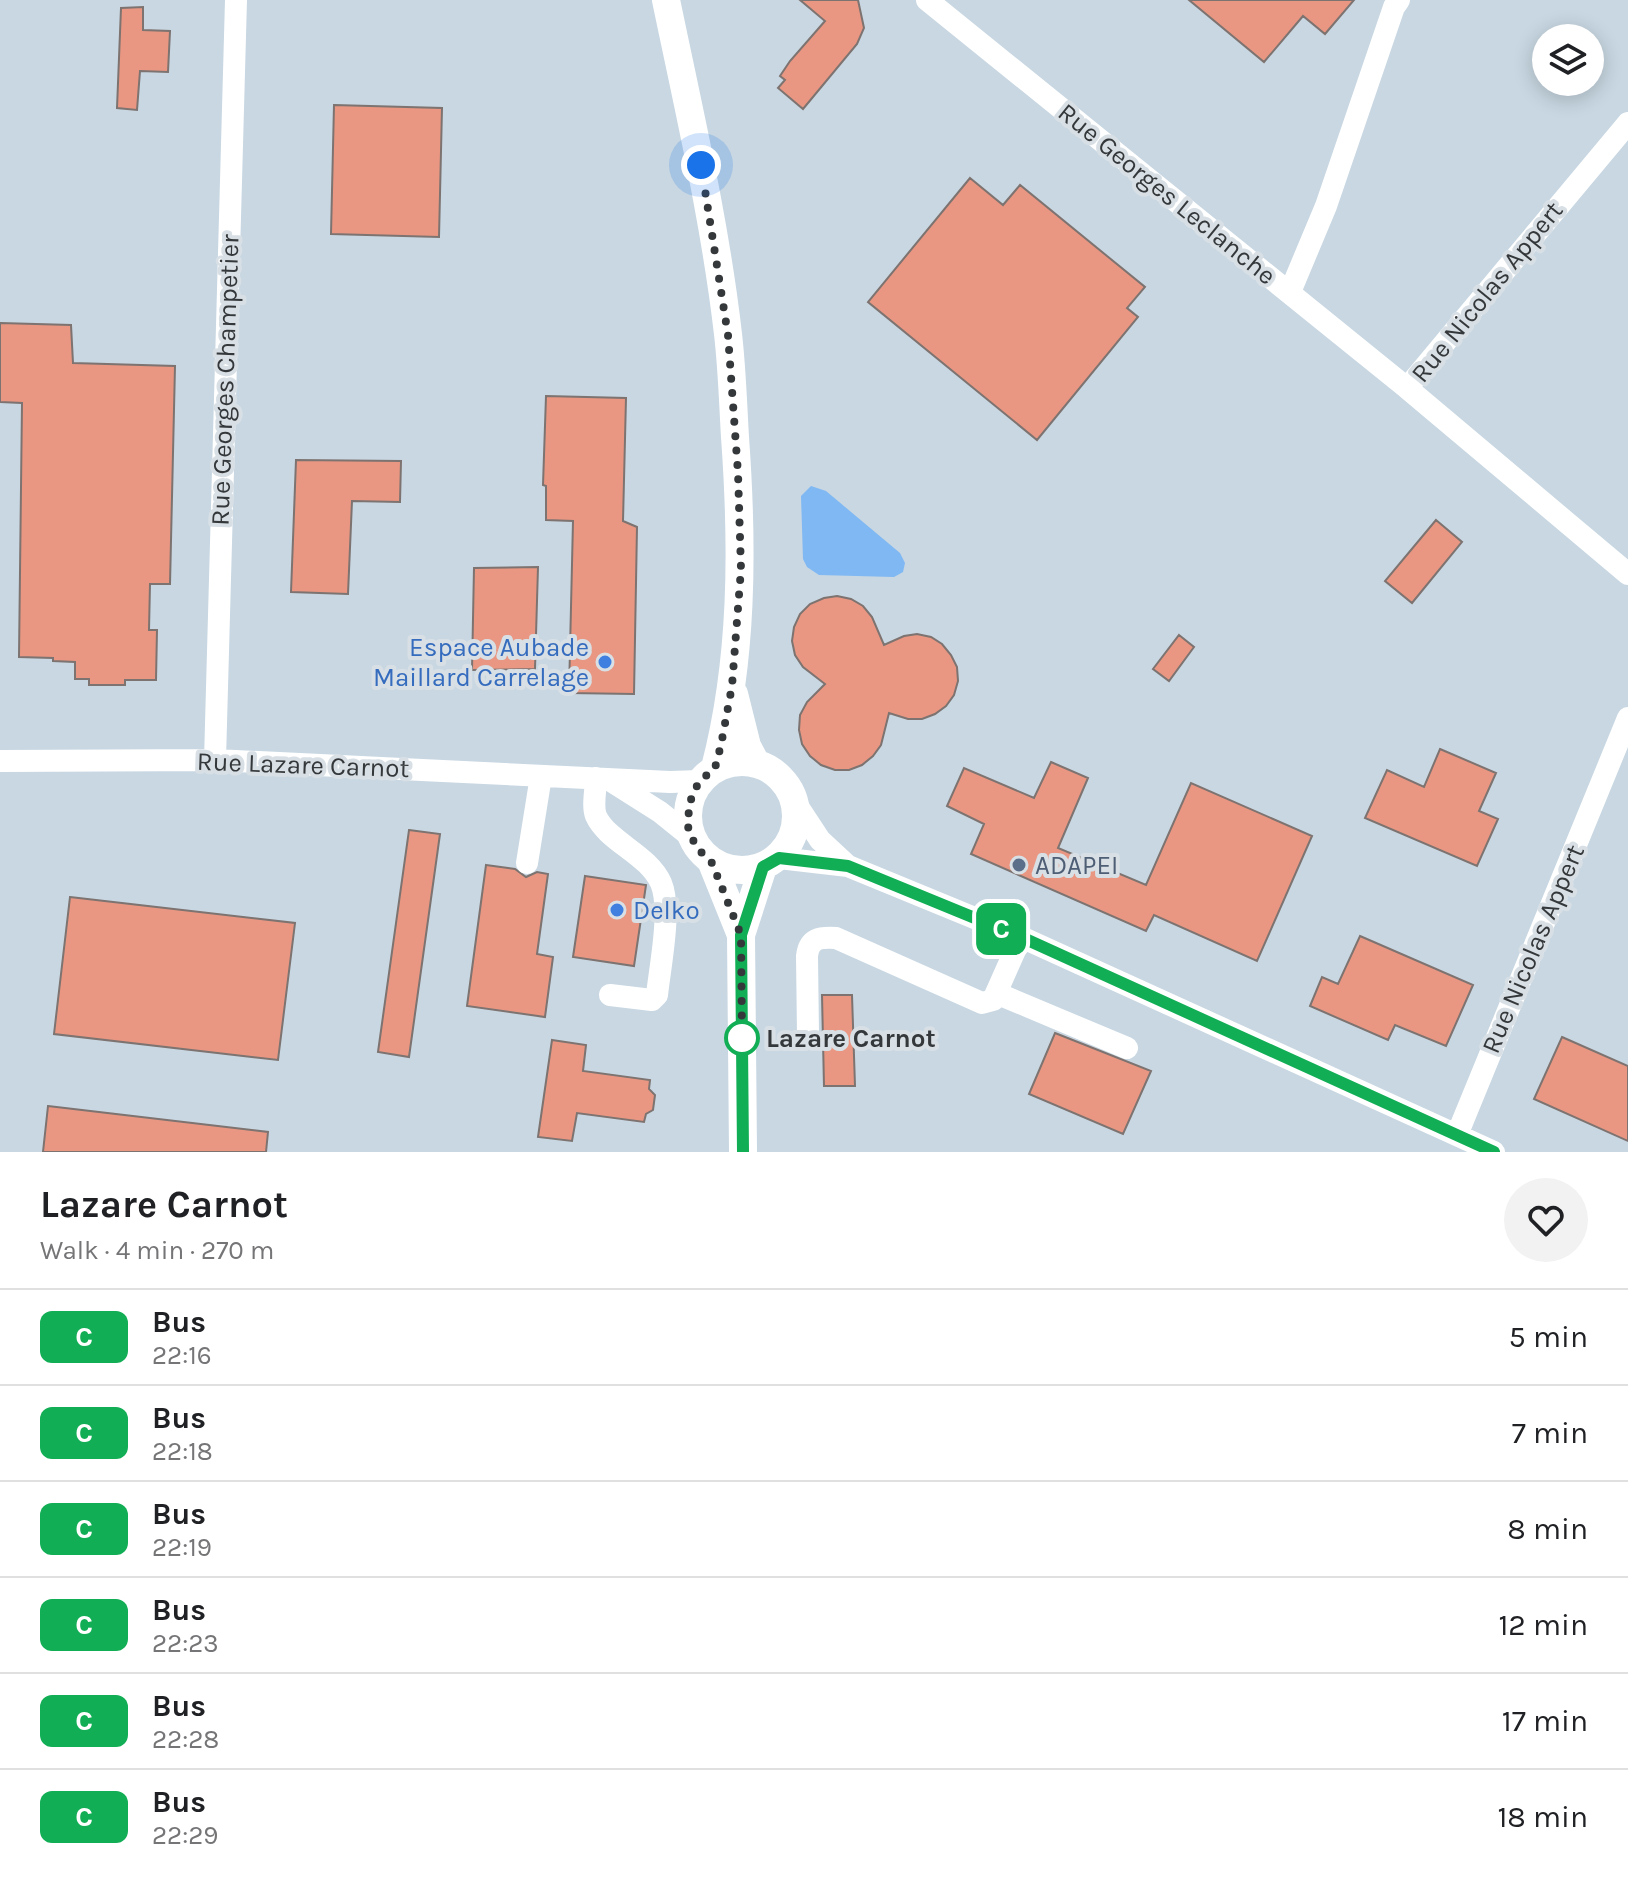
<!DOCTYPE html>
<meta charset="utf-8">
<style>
:root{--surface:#fff;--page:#f2f2f2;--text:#202124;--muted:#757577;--line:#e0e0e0}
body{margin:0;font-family:Karla,sans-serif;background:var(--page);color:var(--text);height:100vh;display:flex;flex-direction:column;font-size:30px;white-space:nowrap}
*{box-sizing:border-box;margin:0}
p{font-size:26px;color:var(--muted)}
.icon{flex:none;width:44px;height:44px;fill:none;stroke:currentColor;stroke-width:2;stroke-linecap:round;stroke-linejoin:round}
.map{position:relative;height:1152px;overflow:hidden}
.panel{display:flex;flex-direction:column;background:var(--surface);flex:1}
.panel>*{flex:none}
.badge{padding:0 16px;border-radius:12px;font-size:28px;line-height:52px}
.tools{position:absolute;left:1532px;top:24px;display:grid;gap:16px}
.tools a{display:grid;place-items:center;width:72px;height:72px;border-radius:50%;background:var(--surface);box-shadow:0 4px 20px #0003;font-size:40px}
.you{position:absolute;width:40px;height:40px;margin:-20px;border:6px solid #fff;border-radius:50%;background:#1a73e8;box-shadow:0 0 0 12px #1a73e833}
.map>.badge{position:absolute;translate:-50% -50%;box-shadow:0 0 0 4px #fff}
.round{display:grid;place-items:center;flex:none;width:84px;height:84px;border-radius:42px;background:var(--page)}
.summary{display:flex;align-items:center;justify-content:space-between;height:136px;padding:0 40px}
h1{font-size:38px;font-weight:700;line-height:60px}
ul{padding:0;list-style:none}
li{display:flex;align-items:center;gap:24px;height:96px;padding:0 40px;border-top:2px solid var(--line)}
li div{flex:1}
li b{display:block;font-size:30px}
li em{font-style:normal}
li .badge{min-width:88px;font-weight:700;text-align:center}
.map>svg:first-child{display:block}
.built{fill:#c8d7e2;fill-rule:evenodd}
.water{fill:#7fb8f3}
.building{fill:#e99782;stroke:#7d7370;stroke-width:2}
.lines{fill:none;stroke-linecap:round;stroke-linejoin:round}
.minor{stroke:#fff;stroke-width:22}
.major{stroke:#fff;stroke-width:28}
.line-casing{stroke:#fff;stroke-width:18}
.line{stroke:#12ae56;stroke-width:12}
.walk{stroke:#35383a;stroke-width:8;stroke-dasharray:0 14.4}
.shop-dot{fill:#3f7fe0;stroke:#d8e0e6;stroke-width:3}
.service-dot{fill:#5c6f8a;stroke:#d8e0e6;stroke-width:3}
.stop-dot{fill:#fff;stroke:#12ae56;stroke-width:4}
.labels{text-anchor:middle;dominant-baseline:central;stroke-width:8;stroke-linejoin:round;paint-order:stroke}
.street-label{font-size:26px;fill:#35383a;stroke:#d8e0e6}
.shop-label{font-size:26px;fill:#366cbe;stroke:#d8e0e6;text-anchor:end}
.service-label{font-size:26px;fill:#4e5e75;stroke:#d8e0e6;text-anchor:start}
.stop-label{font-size:26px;font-weight:bold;fill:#35383a;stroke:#d8e0e6;text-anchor:start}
</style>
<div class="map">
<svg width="1628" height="1152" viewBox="0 0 1628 1152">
<rect width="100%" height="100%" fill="#d8e0e6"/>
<path class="built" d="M0,0H1628V1152H0ZM1546,38H1590V82H1546Z"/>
<path class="water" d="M811,486L826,491L900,553L905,563L903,572L894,577L819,575L807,567L803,559L801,496Z"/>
<path class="building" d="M800,0H858L864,28L857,44L803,109L778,88L785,80L780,76L790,61L825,21Z
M1189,0H1354L1325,34L1303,16L1264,62Z
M143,7V30L170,31L168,72L140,71L137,110L117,108L121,8Z
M334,105L442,108L439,237L331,234Z
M970,178L1003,205L1020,185L1145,287L1127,308L1138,317L1037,440L868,302Z
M0,323L71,325L73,363L175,366L170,584H150L149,630H157L156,680H125V685H89V679H75V662L53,661V658L19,657L22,403L0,402Z
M546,396L626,398L623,521L637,527L634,694L569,693L573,521L546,520V486L543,485Z
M296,460L401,461L400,502L352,501L348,594L291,592Z
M1436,520L1462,542L1412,603L1385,581Z
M538,567L535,669L472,670L474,568Z
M837,596L851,599L863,606L872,617L884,645L904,636L917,634L931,637L942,644L951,655L957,667L958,681L954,695L946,706L935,714L922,719H908L889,713L881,745L873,756L862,765L849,770H835L821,765L810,756L802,744L799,730L800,715L807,702L825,684L803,667L795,655L792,641L794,627L800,614L810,604L824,598Z
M1179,635L1194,647L1169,681L1153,669Z
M1440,749L1496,773L1479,811L1498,819L1477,866L1365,818L1387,770L1424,787Z
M1051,762L1088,778L1058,848L1146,885L1191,783L1312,836L1257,961L1154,915L1146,931L971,854L984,824L947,806L964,768L1034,798Z
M409,830L440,834L409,1057L378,1052Z
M486,865L515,869L526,877L537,872L548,874L537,954L553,957L545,1017L467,1006Z
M585,876L646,885L634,966L573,957Z
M70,897L295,923L278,1060L54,1034Z
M1360,936L1473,985L1446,1046L1395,1025L1388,1040L1310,1006L1322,977L1338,984Z
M822,995H852L855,1086H824Z
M1055,1033L1151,1071L1123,1134L1029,1094Z
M1562,1037L1628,1066V1141L1534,1099Z
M552,1040L586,1045L583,1071L650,1080L649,1089L655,1095L653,1110L646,1114L644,1122L577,1113L572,1141L538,1137Z
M48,1106L268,1132L266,1152H43Z"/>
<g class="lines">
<path class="minor" d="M927,0L1407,388
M1628,123L1407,388L1628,574
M1290,292L1326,206L1394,7L1399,0
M215,760L236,0
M0,761L215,760L670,782L700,781
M596,778C596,789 592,806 596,816C608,842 648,854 661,883C672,909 660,966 657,995L652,1000L610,995
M611,781L660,812L691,837
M795,802L820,840L848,866
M779,858L848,866L1021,937L1494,1152
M527,863L541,776
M996,993L1127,1048
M808,1035L807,956C809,938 820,937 836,938L982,1003L993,1000L1021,937
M1457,1135L1628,718"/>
<path class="major" d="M666,0C689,111 715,221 728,334C732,368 733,403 735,437C743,548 743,660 715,768
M734,694L747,746L756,763
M688 816a54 54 0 1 1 108 0a54 54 0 1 1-108 0Z
M712,863L741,935
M743,1152L741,935L763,867"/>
</g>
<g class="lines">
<defs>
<path id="line" d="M743,1152L741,935L763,867L779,858L848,866L1021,937L1494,1152"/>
</defs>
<use href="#line" class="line-casing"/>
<use href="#line" class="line"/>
<path class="walk" d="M701,165L728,335L738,473L741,569L732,686L721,745L715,768L700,781L692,794L687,823L691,837L700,851L712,863L741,935L742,1038"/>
</g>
<g class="shop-dot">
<circle cx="605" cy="662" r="8"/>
<circle cx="617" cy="910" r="8"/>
</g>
<circle class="service-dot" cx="1019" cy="865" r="8"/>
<circle class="stop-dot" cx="742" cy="1038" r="16"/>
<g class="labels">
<g class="street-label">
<text transform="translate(1167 194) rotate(39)">Rue Georges Leclanche</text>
<text transform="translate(1487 292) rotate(-51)">Rue Nicolas Appert</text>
<text transform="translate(225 380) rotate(-88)">Rue Georges Champetier</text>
<text transform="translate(303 765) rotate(2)">Rue Lazare Carnot</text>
<text transform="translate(1533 949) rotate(-67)">Rue Nicolas Appert</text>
</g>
<g class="shop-label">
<text x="589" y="647">Espace Aubade<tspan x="589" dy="30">Maillard Carrelage</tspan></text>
<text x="633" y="910" text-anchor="start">Delko</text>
</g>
<g class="service-label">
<text x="1035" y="865">ADAPEI</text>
</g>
<g class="stop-label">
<text x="766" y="1038">Lazare Carnot</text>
</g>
</g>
</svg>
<div class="tools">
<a><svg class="icon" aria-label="layers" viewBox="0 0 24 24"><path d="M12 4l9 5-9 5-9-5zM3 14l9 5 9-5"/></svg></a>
</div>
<div class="you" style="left:701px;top:165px"></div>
<b class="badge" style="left:1001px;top:929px;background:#12ae56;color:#fff">C</b>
</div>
<section class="panel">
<div class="summary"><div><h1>Lazare Carnot</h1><p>Walk · 4 min · 270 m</p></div><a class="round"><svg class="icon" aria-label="heart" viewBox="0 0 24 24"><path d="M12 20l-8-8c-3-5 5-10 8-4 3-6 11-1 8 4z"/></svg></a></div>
<ul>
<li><span class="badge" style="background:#12ae56;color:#fff">C</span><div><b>Bus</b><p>22:16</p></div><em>5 min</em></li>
<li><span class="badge" style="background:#12ae56;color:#fff">C</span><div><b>Bus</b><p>22:18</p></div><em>7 min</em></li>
<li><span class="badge" style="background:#12ae56;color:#fff">C</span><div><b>Bus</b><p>22:19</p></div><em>8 min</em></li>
<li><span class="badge" style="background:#12ae56;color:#fff">C</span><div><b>Bus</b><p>22:23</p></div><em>12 min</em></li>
<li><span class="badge" style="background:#12ae56;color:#fff">C</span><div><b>Bus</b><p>22:28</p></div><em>17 min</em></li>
<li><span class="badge" style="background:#12ae56;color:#fff">C</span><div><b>Bus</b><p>22:29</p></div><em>18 min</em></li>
</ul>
</section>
